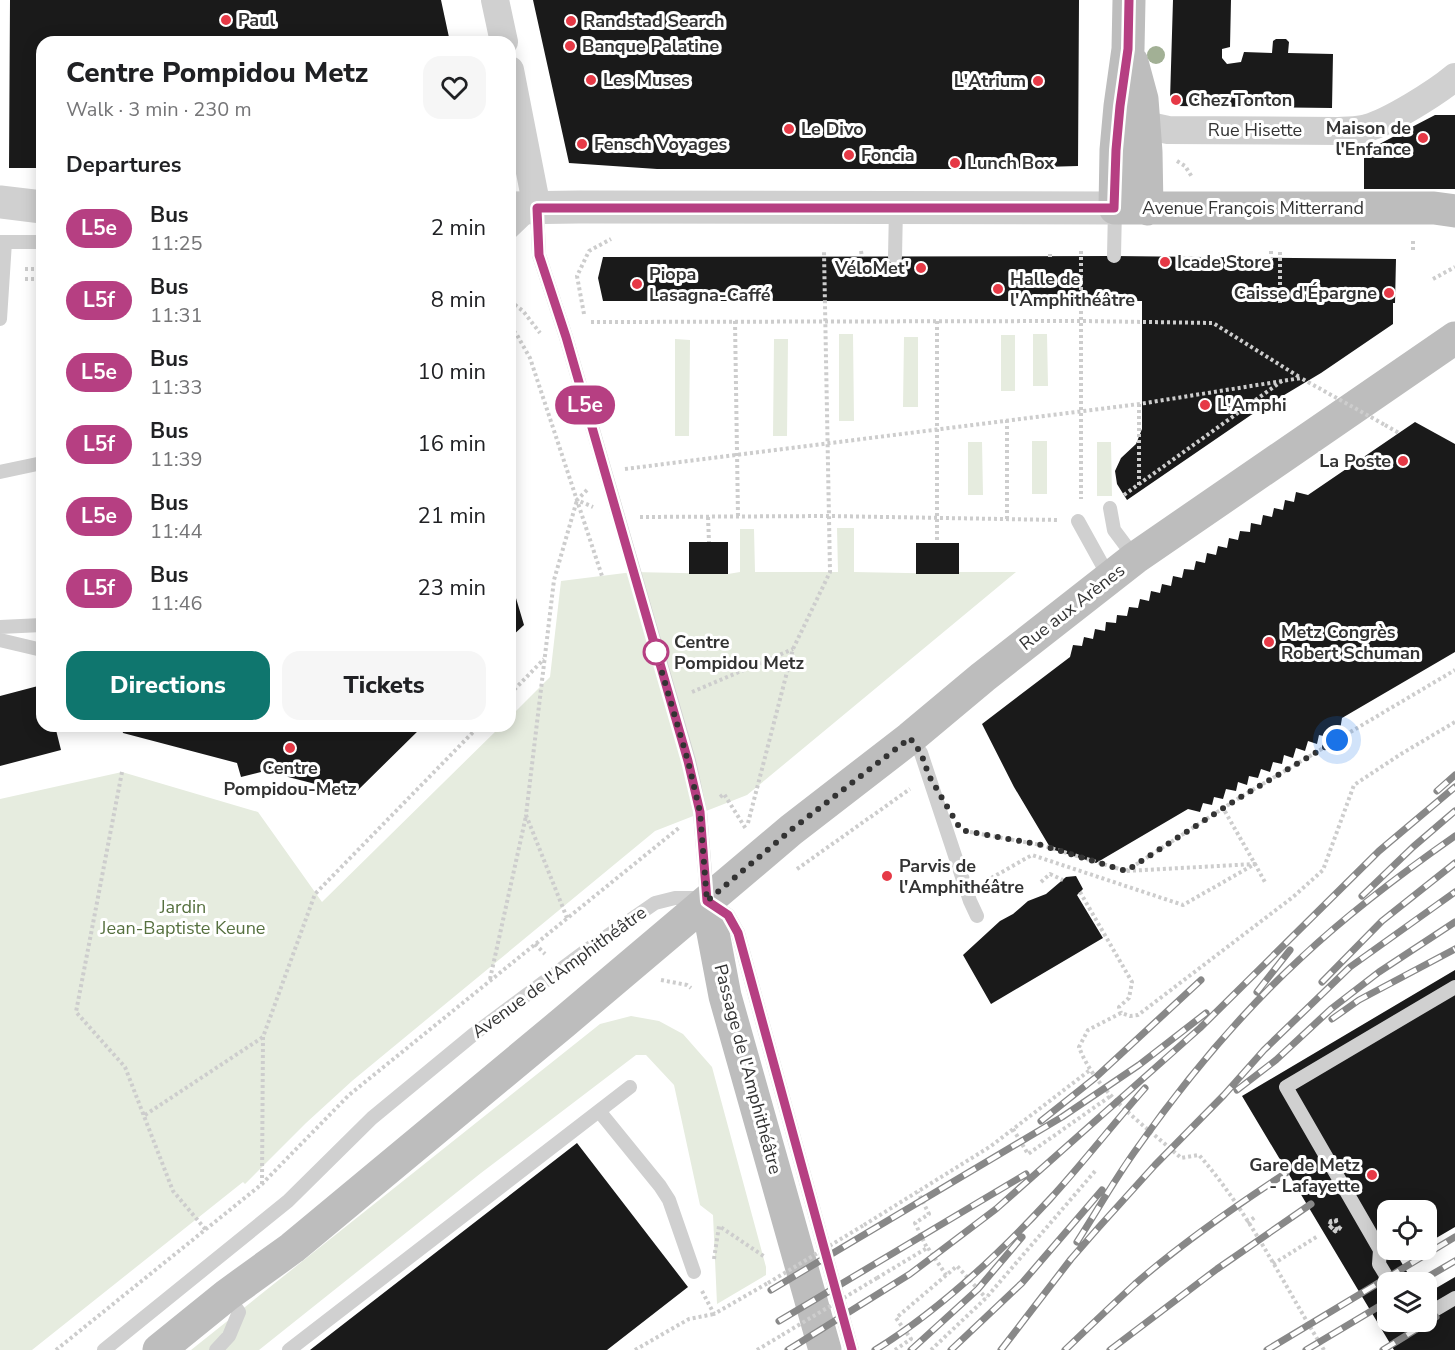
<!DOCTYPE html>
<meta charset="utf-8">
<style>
:root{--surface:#fff;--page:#f6f6f6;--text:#202124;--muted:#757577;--accent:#0f766e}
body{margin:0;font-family:"Nunito Sans",sans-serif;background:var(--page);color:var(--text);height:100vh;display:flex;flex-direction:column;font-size:22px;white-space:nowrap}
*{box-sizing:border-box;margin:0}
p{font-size:20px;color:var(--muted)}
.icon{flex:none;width:33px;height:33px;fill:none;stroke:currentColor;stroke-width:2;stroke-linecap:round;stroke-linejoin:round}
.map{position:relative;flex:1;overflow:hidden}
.side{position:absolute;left:36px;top:36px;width:480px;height:696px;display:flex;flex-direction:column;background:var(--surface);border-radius:18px;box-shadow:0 3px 15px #0003}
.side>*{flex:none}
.badge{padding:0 12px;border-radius:20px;font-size:21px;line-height:39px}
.buttons{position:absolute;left:1377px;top:1200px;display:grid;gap:12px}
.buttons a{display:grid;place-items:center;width:60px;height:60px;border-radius:12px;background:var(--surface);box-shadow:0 3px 15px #0003;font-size:30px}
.you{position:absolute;width:30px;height:30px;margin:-15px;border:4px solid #fff;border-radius:50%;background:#1a73e8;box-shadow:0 0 0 9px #1a73e833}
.map>.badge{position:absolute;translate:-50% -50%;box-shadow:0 0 0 3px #fff}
h2{padding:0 30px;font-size:22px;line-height:54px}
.round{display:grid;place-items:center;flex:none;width:63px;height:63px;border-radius:18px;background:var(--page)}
.headline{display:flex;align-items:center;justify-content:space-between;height:102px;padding:0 30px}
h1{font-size:28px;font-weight:800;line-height:45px}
.primary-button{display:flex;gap:12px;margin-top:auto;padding:12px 30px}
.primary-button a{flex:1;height:69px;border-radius:18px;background:var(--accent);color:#fff;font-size:24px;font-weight:800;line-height:69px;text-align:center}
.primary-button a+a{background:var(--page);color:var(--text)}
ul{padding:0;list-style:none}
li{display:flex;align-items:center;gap:18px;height:72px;padding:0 30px}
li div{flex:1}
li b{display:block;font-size:22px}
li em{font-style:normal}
li .badge{min-width:66px;font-weight:700;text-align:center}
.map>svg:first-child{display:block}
.green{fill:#e6ecdf}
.building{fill:#1a1a1a}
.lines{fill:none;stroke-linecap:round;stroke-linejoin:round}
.path{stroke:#cdcdcd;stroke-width:4;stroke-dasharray:3 3;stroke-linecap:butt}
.service{stroke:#d0d0d0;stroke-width:14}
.minor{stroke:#d0d0d0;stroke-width:28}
.tertiary{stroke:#d0d0d0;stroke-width:33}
.secondary{stroke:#bdbdbd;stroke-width:33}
.rail-casing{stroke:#888;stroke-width:7}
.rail{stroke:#fff;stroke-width:4.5;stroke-dasharray:14;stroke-linecap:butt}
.path-bridge{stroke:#cdcdcd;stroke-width:4;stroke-dasharray:3 3;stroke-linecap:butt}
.tree{fill:#a2b095}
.line-casing{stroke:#fff;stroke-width:14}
.line{stroke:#b63f82;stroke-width:9}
.walk{stroke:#333;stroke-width:6;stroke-dasharray:0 10.8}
.poi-dot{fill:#e63946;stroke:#fff;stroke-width:2}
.stop-dot{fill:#fff;stroke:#b63f82;stroke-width:3}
.labels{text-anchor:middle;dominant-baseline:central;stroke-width:6;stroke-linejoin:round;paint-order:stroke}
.poi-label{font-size:18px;font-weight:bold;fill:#333;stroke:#fff;text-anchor:start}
.street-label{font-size:18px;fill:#333;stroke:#fff}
.stop-label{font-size:18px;font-weight:bold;fill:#333;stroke:#fff;text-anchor:start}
.park-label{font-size:18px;fill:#56703f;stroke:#fff}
</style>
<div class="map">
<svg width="1455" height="1350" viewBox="0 0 1455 1350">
<rect width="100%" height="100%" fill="#fff"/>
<path class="green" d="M839,334H853L854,421H839Z
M1033,334H1047L1048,386H1033Z
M1001,335H1015V391H1001Z
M904,337H918V407H903Z
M675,339L690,340L689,436H675Z
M774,339H788L787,436H773Z
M1032,441H1047V494H1032Z
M968,442H982L983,495H968Z
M1097,442H1111L1112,496H1097Z
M837,528H854V572L959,574V572H1016L747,795L655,831L352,1081L306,1123L245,1184L243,1182L32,1350H0V799L122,772L258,812L322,902L501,726H510V717L550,677L561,581L633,572L728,574L740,572V529H754L755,572H838Z
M631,1016L659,1021L683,1034L712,1067L766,1267V1275L717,1304L713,1215L700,1205L674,1085L646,1055H636L481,1173L259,1350H191L600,1024Z"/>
<path class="building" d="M10,0H441L450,42H42V168H9Z
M533,0H1079L1078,166L975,169H657L569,163Z
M1173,0H1231L1230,47L1222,49V58L1227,64L1241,62L1244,52L1272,53L1273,41L1276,39H1286L1289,42L1288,53L1333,54L1332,108L1177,106L1170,100Z
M1435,115H1455V189H1364V152Z
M1114,256L1396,259L1395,303H1393V324L1321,373L1251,415L1127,500L1117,484L1115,471L1121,458L1136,444L1142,429V301H603L598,278L603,257Z
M1415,422L1455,444V652L1342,718L1340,730L1331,728L1328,737L1319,735L1317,744L1308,741L1305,751L1296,748L1293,758L1284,755L1282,764L1273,762L1270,772L1261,769L1258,778L1249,776L1247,785L1238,782L1236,791L1226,789L1223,799L1214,797L1212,805L1203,803L1200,812L1188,809L1096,863L1051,849L1014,787L982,724L1070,657L1073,645L1082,646L1084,637L1093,639L1095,629L1105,631L1106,622L1116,623L1117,615L1127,616L1129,607L1138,608L1140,599L1149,601L1151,591L1160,593L1162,584L1171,586L1173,576L1182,578L1184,569L1194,570L1196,561L1205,563L1207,553L1216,555L1218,546L1227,548L1229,538L1238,540L1240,531L1250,532L1251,523L1261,525L1263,515L1272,517L1274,508L1283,510L1285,500L1294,502L1296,492L1308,495Z
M689,542H728V574H689Z
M916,543H959V574H916Z
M510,578L524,625L510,638Z
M38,686H42V726H55L61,750L0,766V696Z
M121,726H423L354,794L265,771L241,777L237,763L123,733Z
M1076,876L1083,889L1077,895L1103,938L991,1004L963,955L1000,921L1013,914L1028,901L1046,894L1066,877Z
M1455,970V1227L1426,1244V1210H1388V1250H1417L1400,1260L1413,1282H1388V1322H1426V1294L1455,1277V1350H1394L1242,1096Z
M577,1143L688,1287L607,1350H310Z"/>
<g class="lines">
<path class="path" d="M1177,161L1185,166L1192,177
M1413,241V252
M861,251L862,257
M1081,251V499
M1271,251V259
M1050,257V251
M25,269H42
M25,279H42
M1433,279L1455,267
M510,301L523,311L540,333
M1280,303V251
M584,314L577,276L589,251L611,239
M735,321L738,517
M937,321V542
M591,322L1081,321L1213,323L1301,378
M510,326L517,335L530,358L602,576
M1139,404V485
M1385,425L1399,433
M625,469L1139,404L1301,378L1308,382
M587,490L577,500L593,507
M1124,495L1282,381
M640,517L829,516L1059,520
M708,517L709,542
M1007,519V420
M692,692L793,649
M510,694L544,659
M122,772L76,1012L125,1067L173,1191L206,1230
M720,797L724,794L746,829
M748,823L793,649L830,572L824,251
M970,832L1041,845L1126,871L1255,864L1223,808
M797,869L910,789
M1126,871L1239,798L1455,670
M986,881L1032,855L1183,905L1255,864L1266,884
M1041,882L1050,874L1063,880
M1080,892L1132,982L1129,998L1119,1007L1121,1013
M567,918L526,815L554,580L577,500
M535,944L545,954
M490,979L526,816
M661,980L687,985L691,988
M145,1115L263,1037
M1013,1129L1028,1154L1112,1095
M262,1184L263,1037L315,894L479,726
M1338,1220L1331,1221L1329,1225L1335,1231L1339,1229L1340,1226
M1337,1221L1331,1222L1329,1225L1334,1230L1341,1227
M1247,1223L1255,1217
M864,1225L991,1146L1090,1070
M1334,1232L1339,1229L1341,1226
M928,1248L946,1275
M714,1259L719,1226L765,1257
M1273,1264L1318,1236
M877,1278L927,1248L915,1223L929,1214L918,1192
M702,1291L714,1314L768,1283
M56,1350L262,1184L349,1095L680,827
M635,1350L689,1319L714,1314
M757,1350L782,1335
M895,1350L911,1339L896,1318L957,1266L986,1298
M931,1350L986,1298L1096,1170
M1324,1350C1284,1285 1249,1212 1199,1155L1181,1158C1146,1126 1096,1093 1079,1047L1088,1030L1121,1013L1130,1016L1138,1015L1293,897L1323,870L1354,785L1401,754L1455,722"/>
<path class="service" d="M537,208L539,255L566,337L689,761L700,812L707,898
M510,233L533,211
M0,242H42
M1114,256L1115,208
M895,257L896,208
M0,319L5,242
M0,472L42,463
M1110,508L1114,530L1135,558
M1078,521L1109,577
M0,627L42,625
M0,640L42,650
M910,738L921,753L970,901L977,916
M599,1111L660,1186L669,1200L694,1272
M1390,1282L1379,1264L1380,1250L1286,1087L1455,987
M1426,1315L1455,1298
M1414,1322H1415
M104,1350L288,1201L372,1118L474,1034L584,952L655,903L675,898H696L707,901L728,915L738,933L852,1350
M216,1350L229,1336L239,1312L227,1295
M289,1350L630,1087"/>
<path class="minor" d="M495,0L504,42
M510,70L537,208
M1128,113L1145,125L1168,130L1339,131C1348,130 1358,131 1367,128C1389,122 1436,93 1455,77"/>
<path class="tertiary" d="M0,202L42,207
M510,208L579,207L1115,208"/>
<path class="secondary" d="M1129,0L1128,49L1120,106L1116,150L1115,208H1434L1455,211
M1132,62L1142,99L1146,152L1147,209
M707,901L725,996L825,1350
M159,1350L227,1295L292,1248L564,1022L791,830L910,738L983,677L1135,558L1455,338"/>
<defs>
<path id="rail" d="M1437,791L1455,775
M1362,896L1413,847L1455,811
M1322,982L1382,921L1455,863
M1257,992L1290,950
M1332,1019L1359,1000L1455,949
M1237,1090L1276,1060L1331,1009L1379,972L1455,922
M1041,1121L1095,1078L1201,980
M1077,1242C1097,1211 1116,1177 1138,1147C1186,1079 1241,1013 1302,957C1349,913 1402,873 1455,836
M1419,1282L1455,1261
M771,1290L1062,1117L1139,1065L1206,1013
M779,1321L1026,1174
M788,1350L910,1274L996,1209L1200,1028L1379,851L1455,787
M875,1350C940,1310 999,1254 1050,1199C1083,1163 1113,1124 1145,1088
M911,1350L978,1289L1022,1237
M951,1350L1022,1283L1102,1190
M1001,1350L1071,1259L1099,1227L1155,1165L1224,1095L1264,1050L1350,967L1455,892
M1065,1350C1088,1328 1111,1306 1135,1284C1182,1243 1234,1207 1286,1173
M1110,1350L1217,1269L1311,1204
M1267,1350L1455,1237
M1306,1350L1388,1301
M1383,1350L1436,1317"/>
</defs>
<use href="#rail" class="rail-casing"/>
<use href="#rail" class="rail"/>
<path class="path-bridge" d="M1308,382L1385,425
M768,1283L864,1225
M782,1335L877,1278"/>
</g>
<circle class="tree" cx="1156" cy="55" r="9"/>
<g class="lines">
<defs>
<path id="line" d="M852,1350L738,933L728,915L707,901L700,812L688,761L566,337L539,255L537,208H1114L1116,150L1120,106L1128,49L1129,0"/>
</defs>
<use href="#line" class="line-casing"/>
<use href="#line" class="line"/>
<path class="walk" d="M656,652L688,761L700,812L707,901L791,830L910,738L921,753L929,776L961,830L1041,845L1126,871L1239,798L1337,740"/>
</g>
<g class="poi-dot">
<circle cx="226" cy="20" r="6"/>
<circle cx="571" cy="21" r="6"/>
<circle cx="570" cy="46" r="6"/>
<circle cx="591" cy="80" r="6"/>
<circle cx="1038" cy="81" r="6"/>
<circle cx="1176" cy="100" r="6"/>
<circle cx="789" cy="129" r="6"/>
<circle cx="1423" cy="138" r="6"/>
<circle cx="582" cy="144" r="6"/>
<circle cx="849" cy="155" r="6"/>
<circle cx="955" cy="163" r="6"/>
<circle cx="1165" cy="262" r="6"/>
<circle cx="921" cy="268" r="6"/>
<circle cx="637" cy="284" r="6"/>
<circle cx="998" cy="289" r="6"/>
<circle cx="1389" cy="293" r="6"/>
<circle cx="1205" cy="405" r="6"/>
<circle cx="1403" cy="461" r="6"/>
<circle cx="1269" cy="642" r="6"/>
<circle cx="290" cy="748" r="6"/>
<circle cx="887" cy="876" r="6"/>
<circle cx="1372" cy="1175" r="6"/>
</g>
<circle class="stop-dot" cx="656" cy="652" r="12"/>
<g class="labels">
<g class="poi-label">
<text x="238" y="20">Paul</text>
<text x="583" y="21">Randstad Search</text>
<text x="582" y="46">Banque Palatine</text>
<text x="603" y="80">Les Muses</text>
<text x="1026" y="81" text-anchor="end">L'Atrium</text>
<text x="1188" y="100">Chez Tonton</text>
<text x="1411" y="128" text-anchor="end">Maison de<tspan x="1411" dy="21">l'Enfance</tspan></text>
<text x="801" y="129">Le Divo</text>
<text x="594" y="144">Fensch Voyages</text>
<text x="861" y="155">Foncia</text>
<text x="967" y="163">Lunch Box</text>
<text x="1177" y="262">Icade Store</text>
<text x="909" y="268" text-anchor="end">VéloMet'</text>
<text x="649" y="274">Piopa<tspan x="649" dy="21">Lasagna-Caffé</tspan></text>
<text x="1010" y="279">Halle de<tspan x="1010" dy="21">l'Amphithéâtre</tspan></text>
<text x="1377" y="293" text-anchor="end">Caisse d'Épargne</text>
<text x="1217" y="405">L'Amphi</text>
<text x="1391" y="461" text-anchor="end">La Poste</text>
<text x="1281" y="632">Metz Congrès<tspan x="1281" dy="21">Robert Schuman</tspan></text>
<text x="290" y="768" text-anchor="middle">Centre<tspan x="290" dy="21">Pompidou-Metz</tspan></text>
<text x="899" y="866">Parvis de<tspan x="899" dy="21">l'Amphithéâtre</tspan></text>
<text x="1360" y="1165" text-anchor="end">Gare de Metz<tspan x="1360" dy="21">- Lafayette</tspan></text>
</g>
<g class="street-label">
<text x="1255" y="130">Rue Hisette</text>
<text x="1253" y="208">Avenue François Mitterrand</text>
<text transform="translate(1072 607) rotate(-38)">Rue aux Arènes</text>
<text transform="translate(559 972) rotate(-36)">Avenue de l'Amphithéâtre</text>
<text transform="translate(748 1069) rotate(75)">Passage de l'Amphithéâtre</text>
</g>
<g class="stop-label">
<text x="674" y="642">Centre<tspan x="674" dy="21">Pompidou Metz</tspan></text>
</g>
<g class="park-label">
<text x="183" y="907">Jardin<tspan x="183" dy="21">Jean-Baptiste Keune</tspan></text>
</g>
</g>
</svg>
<div class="buttons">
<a><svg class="icon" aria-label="locate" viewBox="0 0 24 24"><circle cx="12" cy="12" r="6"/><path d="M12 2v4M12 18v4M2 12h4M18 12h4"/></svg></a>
<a><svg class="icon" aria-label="layers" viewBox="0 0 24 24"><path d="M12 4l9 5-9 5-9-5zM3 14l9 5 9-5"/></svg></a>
</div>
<div class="you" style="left:1337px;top:740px"></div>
<b class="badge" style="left:585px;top:405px;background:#b63f82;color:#fff">L5e</b>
<section class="side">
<div class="headline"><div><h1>Centre Pompidou Metz</h1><p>Walk · 3 min · 230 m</p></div><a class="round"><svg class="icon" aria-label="heart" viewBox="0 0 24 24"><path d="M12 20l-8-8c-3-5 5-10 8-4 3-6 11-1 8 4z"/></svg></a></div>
<h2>Departures</h2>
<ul>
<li><span class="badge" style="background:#b63f82;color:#fff">L5e</span><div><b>Bus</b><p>11:25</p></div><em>2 min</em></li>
<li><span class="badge" style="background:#b63f82;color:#fff">L5f</span><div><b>Bus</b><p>11:31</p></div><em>8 min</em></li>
<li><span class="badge" style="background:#b63f82;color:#fff">L5e</span><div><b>Bus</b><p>11:33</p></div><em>10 min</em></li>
<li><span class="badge" style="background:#b63f82;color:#fff">L5f</span><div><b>Bus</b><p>11:39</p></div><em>16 min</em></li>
<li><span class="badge" style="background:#b63f82;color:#fff">L5e</span><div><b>Bus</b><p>11:44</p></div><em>21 min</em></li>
<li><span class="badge" style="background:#b63f82;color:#fff">L5f</span><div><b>Bus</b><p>11:46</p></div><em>23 min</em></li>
</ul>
<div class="primary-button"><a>Directions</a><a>Tickets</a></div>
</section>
</div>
